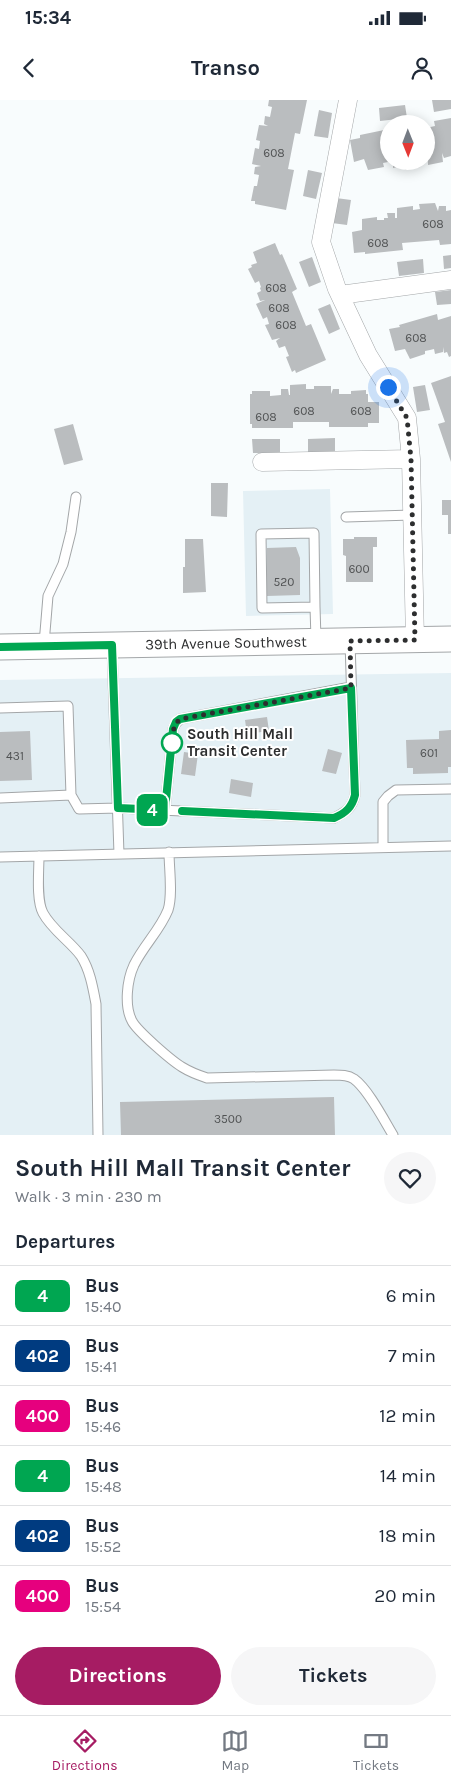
<!DOCTYPE html>
<meta charset="utf-8">
<style>
:root{--surface:#fff;--page:#f6f6f7;--text:#1f2937;--muted:#747a83;--line:#e0e1e3;--accent:#a61c63}
body{margin:0;font-family:Karla,sans-serif;background:var(--page);color:var(--text);height:100vh;display:flex;flex-direction:column;font-size:19px;white-space:nowrap}
*{box-sizing:border-box;margin:0}
p{font-size:16px;color:var(--muted)}
.icon{flex:none;width:28px;height:28px;fill:none;stroke:currentColor;stroke-width:2;stroke-linecap:round;stroke-linejoin:round}
.map{position:relative;height:1035px;overflow:hidden}
.panel{display:flex;flex-direction:column;background:var(--surface);flex:1}
.panel>*{flex:none}
.badge{padding:0 10px;border-radius:8px;font-size:18px;line-height:32px}
.needle{width:32px;rotate:179deg}
.buttons{position:absolute;left:380px;top:15px;display:grid;gap:10px}
.buttons a{display:grid;place-items:center;width:55px;height:55px;border-radius:50%;background:var(--surface);box-shadow:0 2px 12px #0003;font-size:25px}
.you{position:absolute;width:25px;height:25px;margin:-12px;border:4px solid #fff;border-radius:50%;background:#1a73e8;box-shadow:0 0 0 8px #1a73e833}
.map>.badge{position:absolute;translate:-50% -50%;box-shadow:0 0 0 2px #fff}
h2{padding:0 15px;font-size:19px;line-height:45px}
.round{display:grid;place-items:center;flex:none;width:52px;height:52px;border-radius:26px;background:var(--page)}
.headline{display:flex;align-items:center;justify-content:space-between;height:85px;padding:0 15px}
h1{font-size:24px;font-weight:700;line-height:38px}
.cta{display:flex;gap:10px;margin-top:auto;padding:10px 15px}
.cta a{flex:1;height:58px;border-radius:30px;background:var(--accent);color:#fff;font-size:20px;font-weight:700;line-height:58px;text-align:center}
.cta a+a{background:var(--page);color:var(--text)}
ul{padding:0;list-style:none}
li{display:flex;align-items:center;gap:15px;height:60px;padding:0 15px;border-top:1px solid var(--line)}
li div{flex:1}
li b{display:block;font-size:19px}
li em{font-style:normal}
li .badge{min-width:55px;font-weight:700;text-align:center}
.status{display:flex;justify-content:space-between;align-items:center;height:35px;padding:0 25px;background:var(--surface);direction:ltr}
.status svg{height:14px;fill:currentColor}
header{display:flex;justify-content:space-between;align-items:center;height:65px;padding:0 15px;background:var(--surface);font-size:22px;font-weight:700}
.dock{display:flex;justify-content:space-around;align-items:center;height:70px;border-top:1px solid var(--line);background:var(--surface);font-size:14px;color:var(--muted)}
.dock a{display:grid;justify-items:center;gap:2px}
.dock .active{color:var(--accent)}
.map>svg:first-child{display:block}
.built{fill:#e4f0f5}
.building{fill:#babdbf}
.lines{fill:none;stroke-linecap:round;stroke-linejoin:round}
.lane-casing{stroke:#a3a6a8;stroke-width:11}
.street-casing{stroke:#a3a6a8;stroke-width:19}
.secondary-casing{stroke:#a3a6a8;stroke-width:27}
.lane{stroke:#fff;stroke-width:9}
.street{stroke:#fff;stroke-width:18}
.secondary{stroke:#fff;stroke-width:25}
.line-casing{stroke:#fff;stroke-width:11}
.line{stroke:#00a651;stroke-width:8}
.walk{stroke:#2d2e2f;stroke-width:5;stroke-dasharray:0 9}
.stop-dot{fill:#fff;stroke:#00a651;stroke-width:2.5}
.labels{text-anchor:middle;dominant-baseline:central;stroke-width:4;stroke-linejoin:round;paint-order:stroke}
.number-label{font-size:12px;fill:#505253}
.street-label{font-size:15px;fill:#2d2e2f;stroke:#fff}
.stop-label{font-size:15px;font-weight:bold;fill:#2d2e2f;stroke:#fff;text-anchor:start}
</style>
<div class="status"><b>15:34</b><svg viewBox="0 0 49 12"><path d="M0 12V9h3v3zM5 12V6h3v6zM10 12V3h3v9zM15 12V0h3v12zM26 1h20v11H26zM47 4h2v5h-2z"/></svg></div>
<header><svg class="icon" aria-label="back" viewBox="0 0 24 24"><path d="M15 5l-7 7 7 7"/></svg>Transo<svg class="icon" aria-label="person" viewBox="0 0 24 24"><circle cx="12" cy="8" r="4"/><path d="M4 21q1-7 8-7t8 7"/></svg></header>
<div class="map">
<svg width="451" height="1035" viewBox="0 0 451 1035">
<rect width="100%" height="100%" fill="#f8fcfd"/>
<path class="built" d="M330,389L333,514L246,516L243,391Z
M451,573V1035H0V580Z"/>
<path class="building" d="M269,0H307L300,34L295,33L288,69L294,70L286,110L255,104V101H251L254,86H257L259,75L254,74L255,67L261,66L252,64L255,48L259,49L260,41L256,40L259,25L268,26L264,24L265,16L270,17L272,7L268,6Z
M432,0H451V9L434,12Z
M405,5L407,18L380,21L379,8Z
M319,10L332,13L328,38L314,36Z
M451,18V56L444,58L442,53L443,62L428,65L426,28L435,26L434,21Z
M389,29V61H400L401,66L393,68V63L388,62L383,63L384,67L368,70L364,59L354,62L350,40L360,38V35Z
M402,61H419L420,67L405,70Z
M308,70L322,73L316,99L303,96Z
M336,98L351,100L347,125L332,123Z
M435,103L438,111L439,106H446V111L451,110V144L440,145L439,140L402,143L403,150L365,154V152L354,153L352,132L362,130V119L377,117V120H384V118H388L387,113H395V118H397V108L413,106V110L420,109L419,104Z
M275,143L280,155L282,154L297,189L292,192L306,226L311,224L326,260L296,273L295,270L292,272L286,257L289,256L285,246L279,248L276,241L280,238L272,240L265,225L269,224L267,217L263,219L256,204L265,200L260,201L257,193L261,191L260,188L261,187L259,181L255,183L248,169L252,167L251,165L257,163L253,152Z
M451,155V168L444,169L443,156Z
M312,157L321,182L309,187L299,162Z
M423,159L424,173L399,176L397,162Z
M451,190V204L437,205L435,192Z
M330,204L340,229L329,234L318,209Z
M437,214L438,220L451,216V256L449,257L447,252L444,253L443,247V252L435,254L434,249L430,250L425,251V254L410,259L405,249L395,251L389,229L400,227L399,225Z
M451,276V362L438,324L445,322L431,283Z
M306,284V289H314V286H331V294L333,289H339V294H351V291L366,290V294H368V302H379V323H368V327H329V322H293V328H252V324H250V294H252V291H270V296L281,295V289H288L289,295H290V285Z
M425,285L430,310L417,312L413,287Z
M73,324L83,360L64,365L54,329Z
M335,338V352H308V339Z
M252,339H280V353H253Z
M211,383H228L227,417L211,416Z
M442,400H451V434H448V415H442Z
M354,437H377V447H373V482H346V456L343,455V439H354Z
M185,439H203L206,492L183,493V467H185Z
M296,447L300,458V495L267,496V448Z
M267,617L269,631L247,634L245,620Z
M451,630V667H448V673L413,674V668H407L406,640L439,639V631Z
M30,631L32,680L0,681V632Z
M328,649L342,653L336,674L322,671Z
M184,652L198,654L195,676L181,674Z
M231,679L253,683L251,697L229,693Z
M334,997L335,1035H121L120,1002Z"/>
<g class="lines">
<defs>
<path id="lane" d="M346,417L412,415
M314,433L315,507L262,508L261,434Z
M315,507L316,539
M44,544L48,496L63,464L71,432L76,397
M112,547L119,754
M0,608L68,606L71,695L0,698
M71,695L79,709L118,708L334,718C346,712 352,708 355,695L350,542
M165,710L173,629L176,623L180,619L351,587
M383,747V702L388,696L396,690L451,689
M169,752C169,768 173,795 168,810C160,830 144,845 134,865C127,880 124,906 132,921C137,931 172,961 182,967C190,972 198,975 207,978L334,975C341,975 348,975 354,979C368,989 384,1020 393,1035
M39,756C39,771 36,800 43,813C52,830 70,841 81,856C90,870 93,888 96,904L98,1035
M0,757L451,746"/>
<path id="street" d="M348,0L321,142L337,189L368,255L407,318L411,359L415,540
M340,195L451,180
M262,362L411,359"/>
<path id="secondary" d="M0,547L451,539"/>
</defs>
<use href="#lane" class="lane-casing"/>
<use href="#street" class="street-casing"/>
<use href="#secondary" class="secondary-casing"/>
<use href="#lane" class="lane"/>
<use href="#street" class="street"/>
<use href="#secondary" class="secondary"/>
</g>
<g class="lines">
<defs>
<path id="line" d="M0,547L112,545L118,708L165,710L173,629L176,622L180,619L351,588L355,695C352,707 346,713 334,718L182,711"/>
</defs>
<use href="#line" class="line-casing"/>
<use href="#line" class="line"/>
<path class="walk" d="M172,643V645C173,635 172,626 180,619L351,588L350,541L415,540L411,359L407,318L388,287"/>
</g>
<circle class="stop-dot" cx="172" cy="643" r="10"/>
<g class="labels">
<g class="number-label">
<text x="274" y="53">608</text>
<text x="433" y="124">608</text>
<text x="378" y="143">608</text>
<text x="276" y="188">608</text>
<text x="279" y="208">608</text>
<text x="286" y="225">608</text>
<text x="416" y="238">608</text>
<text x="304" y="311">608</text>
<text x="361" y="311">608</text>
<text x="266" y="317">608</text>
<text x="359" y="469">600</text>
<text x="284" y="482">520</text>
<text x="429" y="653">601</text>
<text x="15" y="656">431</text>
<text x="228" y="1019">3500</text>
</g>
<g class="street-label">
<text transform="translate(226 543) rotate(-1)">39th Avenue Southwest</text>
</g>
<g class="stop-label">
<text x="187" y="634">South Hill Mall<tspan x="187" dy="17">Transit Center</tspan></text>
</g>
</g>
</svg>
<div class="buttons">
<a><svg class="needle" viewBox="-14 -14 28 28"><path d="M0-13l5 13h-10z" fill="#e53935"/><path d="M0 13l5-13h-10z" fill="#747a83"/></svg></a>
</div>
<div class="you" style="left:388px;top:287px"></div>
<b class="badge" style="left:152px;top:710px;background:#00a651;color:#fff">4</b>
</div>
<section class="panel">
<div class="headline"><div><h1>South Hill Mall Transit Center</h1><p>Walk · 3 min · 230 m</p></div><a class="round"><svg class="icon" aria-label="heart" viewBox="0 0 24 24"><path d="M12 20l-8-8c-3-5 5-10 8-4 3-6 11-1 8 4z"/></svg></a></div>
<h2>Departures</h2>
<ul>
<li><span class="badge" style="background:#00a651;color:#fff">4</span><div><b>Bus</b><p>15:40</p></div><em>6 min</em></li>
<li><span class="badge" style="background:#003b80;color:#fff">402</span><div><b>Bus</b><p>15:41</p></div><em>7 min</em></li>
<li><span class="badge" style="background:#e6007e;color:#fff">400</span><div><b>Bus</b><p>15:46</p></div><em>12 min</em></li>
<li><span class="badge" style="background:#00a651;color:#fff">4</span><div><b>Bus</b><p>15:48</p></div><em>14 min</em></li>
<li><span class="badge" style="background:#003b80;color:#fff">402</span><div><b>Bus</b><p>15:52</p></div><em>18 min</em></li>
<li><span class="badge" style="background:#e6007e;color:#fff">400</span><div><b>Bus</b><p>15:54</p></div><em>20 min</em></li>
</ul>
<div class="cta"><a>Directions</a><a>Tickets</a></div>
</section>
<nav class="dock">
<a class="active"><svg class="icon" aria-label="directions" viewBox="0 0 24 24"><path d="M12 3l9 9-9 9-9-9zM9 14v-3h6M13 9l2 2-2 2"/></svg>Directions</a>
<a><svg class="icon" aria-label="map" viewBox="0 0 24 24"><path d="M3 6l6-2 6 2 6-2v14l-6 2-6-2-6 2zM9 4v14M15 6v14"/></svg>Map</a>
<a><svg class="icon" aria-label="tickets" viewBox="0 0 24 24"><path d="M3 7h18v10H3zM15 7v10"/></svg>Tickets</a>
</nav>
